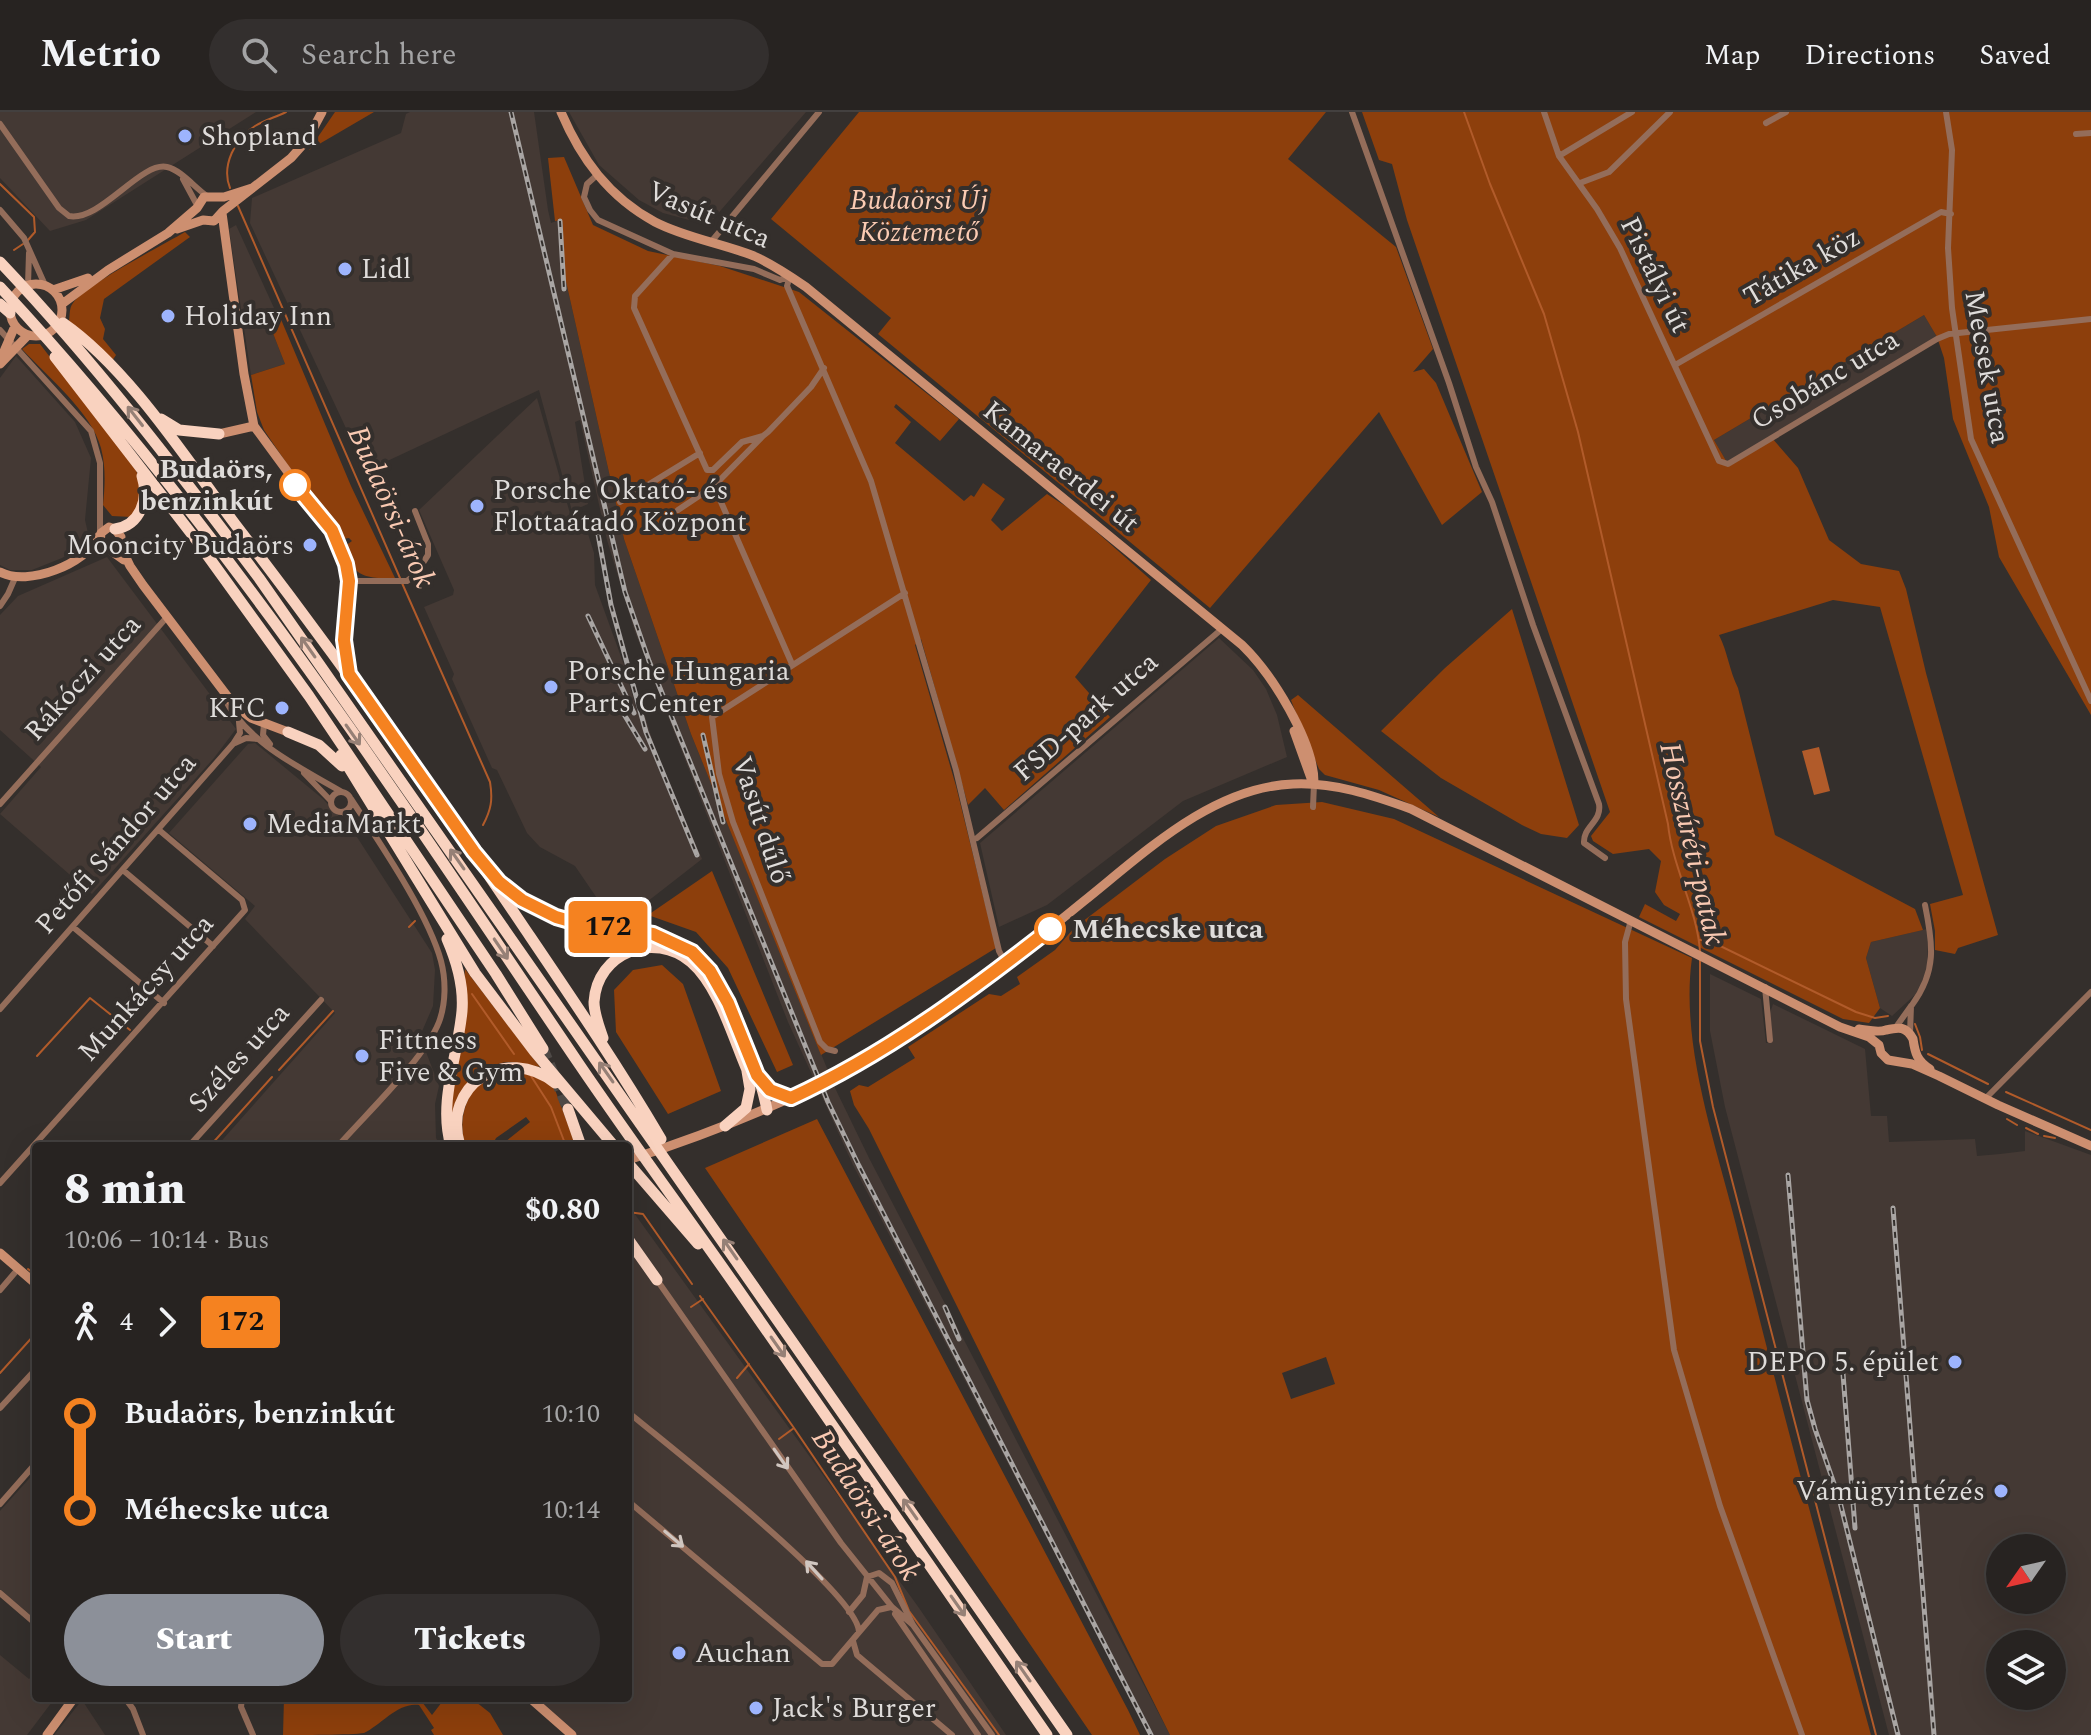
<!DOCTYPE html>
<meta charset="utf-8">
<style>
:root{--surface:#272321;--page:#332f2e;--text:#f1f3f6;--muted:#a4a4a5;--line:#43403f;--accent:#8c9099}
body{margin:0;font-family:Spectral,serif;background:var(--page);color:var(--text);height:100vh;display:flex;flex-direction:column;font-size:30px;white-space:nowrap}
*{box-sizing:border-box;margin:0}
p{font-size:26px;color:var(--muted)}
.icon{flex:none;width:44px;height:44px;fill:none;stroke:currentColor;stroke-width:2;stroke-linecap:round;stroke-linejoin:round}
.map{position:relative;flex:1;overflow:hidden}
.drawer{position:absolute;left:32px;top:1030px;width:600px;height:560px;display:flex;flex-direction:column;background:var(--surface);border-radius:8px;box-shadow:0 8px 32px #0002,0 0 0 2px var(--line)}
.drawer>*{flex:none}
.badge{padding:0 16px;border-radius:6px;font-size:28px;line-height:52px}
.needle{width:52px;rotate:236deg}
.tools{position:absolute;left:1986px;top:1422px;display:grid;gap:16px}
.tools a{display:grid;place-items:center;width:80px;height:80px;border-radius:50%;background:var(--surface);box-shadow:0 8px 32px #0002,0 0 0 2px var(--line);font-size:40px}
.map>.badge{position:absolute;translate:-50% -50%;box-shadow:0 0 0 4px #fff}
.legs{display:flex;align-items:center;gap:12px;height:88px;padding:0 32px;font-size:26px}
.legs p{margin-inline-start:auto}
.overview{display:flex;align-items:center;justify-content:space-between;height:136px;padding:0 32px}
h1{font-size:44px;font-weight:800;line-height:60px}
.primary-button{display:flex;gap:16px;margin-top:auto;padding:16px 32px}
.primary-button a{flex:1;height:92px;border-radius:48px;background:var(--accent);color:#fff;font-size:32px;font-weight:800;line-height:92px;text-align:center}
.primary-button a+a{background:var(--page);color:var(--text)}
ul{padding:0 32px;list-style:none}
li{display:flex;align-items:center;gap:28px;height:96px;font-size:30px}
li i{display:grid;place-items:center;width:12px;height:100%;margin:0 10px;background:currentColor}
li i::after{content:'';width:20px;height:20px;margin:-10px;border:6px solid;border-radius:50%;background:var(--surface)}
li p{margin-inline-start:auto}
li:first-child i{background:linear-gradient(#0000 50%,currentColor 0)}
li:last-child i{background:linear-gradient(currentColor 50%,#0000 0)}
header{display:flex;align-items:center;gap:48px;box-sizing:border-box;height:112px;padding:0 40px;background:var(--surface);border-bottom:2px solid var(--line)}
header strong{font-size:38px}
nav{display:flex;gap:44px;margin-inline-start:auto;font-size:28px}
.search{width:560px;height:72px;background:var(--page);display:flex;align-items:center;gap:20px;box-sizing:border-box;padding:0 28px;border-radius:44px;color:var(--muted);font-size:30px}
.map>svg:first-child{display:block}
.built{fill:#443934;fill-rule:evenodd}
.green{fill:#8d3f0c;fill-rule:evenodd}
.water{fill:#b15b2a}
.lines{fill:none;stroke-linecap:round;stroke-linejoin:round}
.stream{stroke:#b15b2a;stroke-width:2}
.highway-tunnel{stroke:#4e4946;stroke-width:11;stroke-dasharray:11 5.5;stroke-linecap:butt}
.street{stroke:#946d5a;stroke-width:6}
.secondary{stroke:#cd8f70;stroke-width:9}
.highway{stroke:#f9d2bf;stroke-width:11}
.rail-casing{stroke:#a9a5a3;stroke-width:5}
.rail{stroke:#342f2c;stroke-width:2;stroke-dasharray:6;stroke-linecap:butt}
.oneway{stroke:#968076}
.oneway2{stroke:#d0c6c0}
.line-1-casing{stroke:#fff;stroke-width:18}
.line-1{stroke:#f58220;stroke-width:12}
.poi-dot{fill:#9db4fd;stroke:#342f2c;stroke-width:3}
.stop-1-dot{fill:#fff;stroke:#f58220;stroke-width:4}
.labels{text-anchor:middle;dominant-baseline:central;stroke-width:8;stroke-linejoin:round;paint-order:stroke}
.poi-label{font-size:28px;fill:#dfdcda;stroke:#342f2c;text-anchor:start}
.park-label{font-size:28px;font-style:italic;fill:#fbcbb3;stroke:#342f2c}
.street-label{font-size:28px;fill:#dfdcda;stroke:#342f2c}
.stop-label{font-size:28px;font-weight:bold;fill:#dfdcda;stroke:#342f2c;text-anchor:end}
.water-label{font-size:30px;font-style:italic;fill:#f9c9b2;stroke:#342f2c}
</style>
<header>
<strong>Metrio</strong>
<div class="search"><svg class="icon" aria-label="search" viewBox="0 0 24 24"><circle cx="10" cy="10" r="6"/><path d="M15 15l6 6"/></svg>Search here</div>
<nav><a>Map</a><a>Directions</a><a>Saved</a></nav>
</header>
<div class="map">
<svg width="2091" height="1623" viewBox="0 0 2091 1623">
<rect width="100%" height="100%" fill="#342f2c"/>
<path class="built" d="M0,0H256L86,108L50,119L0,66Z
M410,0H534L548,98L551,111L562,107L565,165L624,427L691,622L835,976L869,1046L1170,1623H1149L853,1053L788,910L635,520L607,428L580,308L575,310L588,392L572,399L539,278L366,359L250,111L252,86L401,21L406,2Z
M569,0H806L708,113L663,101L639,88L599,53Z
M236,113L274,196L269,211L285,252L251,263L229,117Z
M1924,203L1937,225L1728,352L1714,328Z
M16,244L75,310L91,346L85,408L90,430L62,446L32,458H10L0,453V266Z
M537,286L573,412L584,409L594,441L595,473L624,553L637,599L643,598L656,640L702,747L634,800L603,795L575,754L540,735L527,721L497,658L492,656L452,567L454,562L424,495L453,483L454,478L419,398Z
M107,445L236,617L214,646L92,782L0,702L41,655L0,618V503L18,484Z
M1219,526L1253,558L1266,577L1277,603L1287,645L1183,689L1047,793L999,815L980,731Z
M255,631L323,687L355,722L432,841L435,858L433,894L420,924L439,974L435,992L436,1026L440,1034H217L335,901L245,807L255,794L169,721L248,632Z
M1927,817L1928,851L1919,879L1892,904L1880,896L1866,846L1871,830Z
M1710,862L1761,887L1766,931L1773,930L1770,901L1773,892L1865,937L1871,1004H1887L1889,1030L1975,1027L1977,1044L2000,1042L2025,1039V1019L2091,1043V1623H1889L1725,995L1710,919ZM2000,1436H2052V1488H2000ZM2000,1532H2052V1584H2000Z
M634,1101L919,1496L1006,1623H575L531,1586H628V1102Z
M36,1359V1508L0,1477V1399Z
M0,1543L29,1567L36,1560V1586H55L27,1623H0Z
M82,1588L105,1623H55V1622Z"/>
<path class="green" d="M335,0H374L309,38Z
M859,0H1326L1288,47L1396,135L1433,237L1413,260L1424,257L1436,271L1482,380L1442,413L1379,300L1210,496L878,222L891,206L771,107Z
M1362,0H2091V603L1999,445L1989,395L1953,307L1944,246L1937,225L1924,203L1714,328L1728,352L1772,326L1798,356L1829,428L1861,452L1899,459L1906,477L1926,561L1998,823L1958,836L1955,842L1935,838V819L1930,792L1963,783L1880,495L1833,488L1719,523C1728,541 1729,558 1738,576L1775,723L1915,797L1923,818L1871,830L1866,846L1880,896L1869,911L1843,907L1639,805L1645,792L1676,809L1680,802L1664,793L1655,780L1661,749L1649,737L1613,742L1593,729L1591,724L1610,700L1407,108L1392,52L1379,48Z
M564,45L593,113L648,139L720,154L799,180L959,307L940,329L896,292L894,295L911,310L895,331L964,389L971,383L974,385L983,371L1005,387L991,408L1002,419L1047,382L1073,399L1151,468L1075,565L1110,605L1004,698L985,676L968,693L921,527L915,533L956,674L996,836L821,943L691,622L624,427L565,165L562,108L555,109L548,46Z
M185,120L190,125L104,187L100,206L105,217L103,227L116,243L112,249L69,209C70,203 69,196 73,191C85,173 163,133 185,120Z
M273,203L280,205L351,374L395,466C381,466 360,468 352,453C349,447 348,440 345,434L352,429L349,426L342,427L319,391L296,365L264,318L257,300L251,263L285,252L269,211Z
M29,232H40L136,358L144,381L132,405L112,404L103,393C105,374 106,355 101,336C92,301 47,264 22,237Z
M1512,497L1579,713L1567,726L1541,722L1522,713L1441,666L1381,619L1445,556Z
M1298,583L1439,705L1379,678L1325,663L1319,657L1294,596L1291,588Z
M1322,690L1394,707L1692,846C1680,932 1715,1029 1736,1113C1778,1284 1824,1453 1871,1623H1170L869,1017L854,993L850,979L859,973L868,975L915,946L908,935L989,882L1001,884L1020,872L1017,865L1055,838L1074,816L1165,747L1216,714L1276,693ZM1326,1245L1335,1272L1291,1287L1282,1261Z
M712,759L793,953L777,960L728,856L696,820L648,803Z
M662,853L683,872L721,979L668,1002L616,920L614,878L633,858Z
M465,857L540,955C530,954 519,950 509,950C477,951 464,988 450,1011Z
M530,960L554,975L576,1034H500L530,1010L526,1005L496,1026L492,1034H465C457,1006 467,971 498,961C507,959 520,960 530,960Z
M817,1007L1128,1598L1140,1623H1092L705,1056Z
M284,1586H419L432,1603L445,1586H471L490,1601L503,1623H434L431,1618L434,1616L419,1593C398,1590 381,1613 364,1621C352,1623 299,1623 283,1623Z"/>
<path class="water" d="M1819,635L1830,679L1814,683L1802,639Z"/>
<g class="lines">
<path class="stream" d="M1464,0L1490,72L1544,202L1578,320L1668,712C1672,754 1698,800 1700,840
M0,72L34,105L35,120L28,128
M230,76C221,54 235,26 255,14C265,8 276,5 286,0
M238,94L400,466
M14,138L23,132
M402,471L490,670C493,688 491,698 483,713
M409,815L415,809
M1699,828H1708L1856,900L1875,906L1888,904
M1700,847V929L1713,995L1876,1623
M472,882L514,942
M1915,912L1920,925L1922,938
M1928,942L1988,972
M37,944L90,886L130,918
M279,958L333,899
M531,964L551,995L566,1034
M2006,980L2091,1018
M2007,1007L2017,1013
M2026,1016L2038,1022
M2044,1024L2055,1026
M210,1034L272,965
M543,1034L547,1029
M628,1100L643,1102L692,1172
M28,1157L36,1163
M700,1184L794,1316L895,1465L909,1499L999,1623
M691,1195L703,1187
M0,1261L36,1221
M737,1266L749,1252
M779,1327L794,1316"/>
<path class="highway-tunnel" d="M543,937L568,997"/>
<path class="street" d="M1352,0L1449,271L1476,355L1492,390L1533,513L1599,692C1602,710 1583,714 1584,731L1605,746
M1544,0L1559,44L1597,97L1620,136L1719,349L1728,352L1937,227L1949,222L2091,207
M1946,0L1952,38L1948,136L1952,196L1971,327L2091,589
M1766,11L1786,0
M0,12L59,96L69,104C100,110 141,49 167,55C181,58 195,76 207,84
M2076,22L2091,21
M1559,44L1632,0
M597,63L587,72L584,85L590,98L598,108L673,142L754,157L780,168L790,164L787,174L871,369L956,658L999,839L1006,852
M183,67L197,93
M1580,71L1609,60L1670,0
M0,98L24,126L45,173
M711,130L819,0
M673,142L635,184L634,196L707,358H713L742,330L763,324L768,320L811,275L824,256
M28,173L29,141
M0,218L91,319L100,351V422
M1675,253L1941,100L1951,102
M714,374L792,552
M620,390L700,341
M678,398L714,374L763,324
M349,469H407L415,463L428,443V432L415,399
M0,494L8,482L15,466
M224,586C248,631 299,655 342,680
M264,612L263,623L270,632
M235,631L246,626L258,627
M304,661L331,689
M331 690a10 10 0 1 1 20 0a10 10 0 1 1-20 0Z
M0,692L167,505
M1313,695L1314,672
M343,700L368,720
M977,726L1223,516
M124,759L213,834
M1631,808L1625,830L1626,887L1674,1238L1720,1394L1802,1623
M73,815L164,891
M1765,875L1770,928
M1912,893C1937,859 1933,832 1925,793
M0,897L233,632L240,621L239,610
M1896,915L1911,894
M1910,921L1911,894
M835,939L827,937L820,930L733,710L719,662L712,605L905,481
M1985,987L2091,880
M189,1034L321,888
M338,1034C366,1002 425,946 439,910C446,891 446,868 441,849C428,801 379,730 351,687
M0,1071L245,798L242,788L159,718
M657,1168L841,1431L892,1495L913,1513
M0,1178L18,1157
M0,1296L36,1257
M628,1300C666,1332 858,1481 859,1520
M628,1389L822,1552H832L878,1498L891,1495
M0,1392L36,1351
M867,1465L879,1461L892,1471L913,1513L992,1623
M0,1481L36,1512
M849,1500L863,1483L867,1465
M895,1502L978,1623
M853,1529L857,1543L864,1549L952,1623
M125,1586L133,1597L143,1623
M242,1586L241,1595L253,1623"/>
<path class="secondary" d="M561,0C581,47 609,85 655,110C686,126 721,131 754,144C772,152 790,164 806,175L1242,533C1271,561 1315,630 1314,672
M223,99L291,46L307,28L322,0
M222,101L244,262L254,314L337,427L346,452L349,469
M177,117L203,108L214,109L223,99
M10 198a26 26 0 1 1 52 0a26 26 0 1 1-52 0Z
M53,178L88,166
M62,192L108,158L168,121L197,96L204,85H224L252,76
M2,244L15,214
M0,252L28,223
M219,322L254,314
M119,431L130,454L143,473L234,593L251,606L288,620
M111,437L119,431L121,425L115,417L109,415L101,421L100,431L124,448
M0,460C28,475 86,452 99,424
M1294,619L1312,669
M1859,917C1868,918 1878,921 1886,918C1899,915 1906,914 1913,927C1915,941 1917,949 1930,957
M628,1048C731,1015 830,974 920,915C978,877 1031,832 1084,789C1144,741 1212,675 1293,672C1334,670 1372,683 1411,697L1840,915L1869,925L1879,933L1881,941L1888,948L1912,952L1939,964L1998,993L2091,1034
M0,1141L36,1172
M530,1586L572,1623
M47,1623L74,1586"/>
<path class="highway" d="M0,150C94,249 177,357 259,466L1067,1623
M0,175C221,412 398,685 579,952C630,1027 683,1099 735,1173C840,1322 943,1473 1047,1623
M0,192L10,201
M63,211C128,256 187,348 235,412C336,543 431,677 523,814C571,885 618,954 661,1027
M55,245L197,429L309,584L496,862L543,937
M161,307L179,318L219,322
M115,417C141,413 149,386 142,364
M348,558L344,528L349,469
M288,620L319,633L342,654
M341,643L475,861L534,939L614,1034
M500,771C554,820 592,805 653,822C671,827 688,835 701,848C727,875 760,960 767,998
M447,827C457,850 464,874 462,899C458,944 438,990 451,1034
M603,926C599,914 594,902 594,890C597,840 654,819 691,850C720,875 734,930 750,965
M762,970L775,981L791,986
M568,997L581,1034
M725,1014L746,996L750,977L747,959
M460,1034C441,973 506,932 555,971
M628,1051L698,1132
M628,1127L657,1168"/>
<defs>
<path id="rail" d="M511,0L625,480L649,549L828,990L859,1054L1151,1623
M560,109L564,177
M596,411L611,493L646,620L697,743
M588,504L634,601
M616,589L645,637
M703,623L723,710
M1788,1063L1807,1288L1815,1317L1839,1386L1898,1623
M1893,1096L1934,1623
M945,1195L959,1227
M1842,1249L1855,1416"/>
</defs>
<use href="#rail" class="rail-casing"/>
<use href="#rail" class="rail"/>
</g>
<defs><path id="oneway-shaft" d="M-6 0H5M1.5-3L5.5 0L1.5 3" fill="none" stroke-width="1.6" stroke-linecap="round" stroke-linejoin="round" transform="scale(2)"/></defs>
<g class="oneway">
<use href="#oneway-shaft" transform="translate(135 304) rotate(-128)"/>
<use href="#oneway-shaft" transform="translate(308 535) rotate(-125)"/>
<use href="#oneway-shaft" transform="translate(353 623) rotate(55)"/>
<use href="#oneway-shaft" transform="translate(457 747) rotate(-125)"/>
<use href="#oneway-shaft" transform="translate(501 837) rotate(56)"/>
<use href="#oneway-shaft" transform="translate(606 960) rotate(-125)"/>
<use href="#oneway-shaft" transform="translate(730 1137) rotate(-125)"/>
<use href="#oneway-shaft" transform="translate(778 1235) rotate(55)"/>
<use href="#oneway-shaft" transform="translate(910 1397) rotate(-125)"/>
<use href="#oneway-shaft" transform="translate(958 1494) rotate(55)"/>
<use href="#oneway-shaft" transform="translate(1023 1559) rotate(-125)"/>
</g>
<g class="oneway2">
<use href="#oneway-shaft" transform="translate(781 1347) rotate(55)"/>
<use href="#oneway-shaft" transform="translate(674 1427) rotate(40)"/>
<use href="#oneway-shaft" transform="translate(814 1458) rotate(-132)"/>
</g>
<g class="lines">
<defs>
<path id="line-1" d="M295,373L332,418L346,452L349,469L344,528L349,562L474,740L499,770L522,788L556,805L577,811L653,822L692,840L710,859L728,891L757,963L770,978L791,986C886,942 968,881 1050,817"/>
</defs>
<use href="#line-1" class="line-1-casing"/>
<use href="#line-1" class="line-1"/>
</g>
<g class="poi-dot">
<circle cx="185" cy="24" r="8"/>
<circle cx="345" cy="157" r="8"/>
<circle cx="168" cy="204" r="8"/>
<circle cx="477" cy="394" r="8"/>
<circle cx="310" cy="433" r="8"/>
<circle cx="551" cy="575" r="8"/>
<circle cx="282" cy="596" r="8"/>
<circle cx="250" cy="712" r="8"/>
<circle cx="362" cy="944" r="8"/>
<circle cx="1955" cy="1250" r="8"/>
<circle cx="2001" cy="1379" r="8"/>
<circle cx="679" cy="1541" r="8"/>
<circle cx="756" cy="1596" r="8"/>
</g>
<g class="stop-1-dot">
<circle cx="295" cy="373" r="14"/>
<circle cx="1050" cy="817" r="14"/>
</g>
<g class="labels">
<g class="poi-label">
<text x="201" y="24">Shopland</text>
<text x="361" y="157">Lidl</text>
<text x="184" y="204">Holiday Inn</text>
<text x="493" y="378">Porsche Oktató- és<tspan x="493" dy="32">Flottaátadó Központ</tspan></text>
<text x="294" y="433" text-anchor="end">Mooncity Budaörs</text>
<text x="567" y="559">Porsche Hungaria<tspan x="567" dy="32">Parts Center</tspan></text>
<text x="266" y="596" text-anchor="end">KFC</text>
<text x="266" y="712">MediaMarkt</text>
<text x="378" y="928">Fittness<tspan x="378" dy="32">Five &amp; Gym</tspan></text>
<text x="1939" y="1250" text-anchor="end">DEPO 5. épület</text>
<text x="1985" y="1379" text-anchor="end">Vámügyintézés</text>
<text x="695" y="1541">Auchan</text>
<text x="772" y="1596">Jack's Burger</text>
</g>
<g class="park-label">
<text x="919" y="88">Budaörsi Új<tspan x="919" dy="32">Köztemető</tspan></text>
</g>
<g class="street-label">
<text transform="translate(709 103) rotate(23)">Vasút utca</text>
<text transform="translate(1802 155) rotate(-30)">Tátika köz</text>
<text transform="translate(1655 163) rotate(64)">Pistályi út</text>
<text transform="translate(1987 255) rotate(80)">Mecsek utca</text>
<text transform="translate(1825 268) rotate(-31)">Csobánc utca</text>
<text transform="translate(1061 355) rotate(39)">Kamaraerdei út</text>
<text transform="translate(83 566) rotate(-48)">Rákóczi utca</text>
<text transform="translate(1086 605) rotate(-41)">FSD-park utca</text>
<text transform="translate(761 708) rotate(72)">Vasút dűlő</text>
<text transform="translate(116 732) rotate(-49)">Petőfi Sándor utca</text>
<text transform="translate(146 876) rotate(-48)">Munkácsy utca</text>
<text transform="translate(239 946) rotate(-48)">Széles utca</text>
</g>
<g class="stop-label">
<text x="273" y="357">Budaörs,<tspan x="273" dy="32">benzinkút</tspan></text>
<text x="1072" y="817" text-anchor="start">Méhecske utca</text>
</g>
<g class="water-label">
<text transform="translate(391 395) rotate(66)">Budaörsi-árok</text>
<text transform="translate(1692 732) rotate(77)">Hosszúréti-patak</text>
<text transform="translate(866 1393) rotate(57)">Budaörsi-árok</text>
</g>
</g>
</svg>
<div class="tools">
<a><svg class="needle" viewBox="-14 -14 28 28"><path d="M0-13l5 13h-10z" fill="#e53935"/><path d="M0 13l5-13h-10z" fill="#a4a4a5"/></svg></a>
<a><svg class="icon" aria-label="layers" viewBox="0 0 24 24"><path d="M12 4l9 5-9 5-9-5zM3 14l9 5 9-5"/></svg></a>
</div>
<b class="badge" style="left:608px;top:815px;background:#f58220;color:#111">172</b>
<section class="drawer">
<div class="overview"><div><h1>8 min</h1><p>10:06 – 10:14 · Bus</p></div><b>$0.80</b></div>
<div class="legs"><svg class="icon" aria-label="walk" viewBox="0 0 24 24"><circle cx="13" cy="4" r="2"/><path d="M13 8l-2 6 4 7M11 14l-3 7M7 12l3-4h3l4 4"/></svg>4<svg class="icon" aria-label="forward" viewBox="0 0 24 24"><path d="M9 5l7 7-7 7"/></svg><b class="badge" style="background:#f58220;color:#111">172</b></div>
<ul>
<li><i style="color:#f58220"></i><b>Budaörs, benzinkút</b><p>10:10</p></li>
<li><i style="color:#f58220"></i><b>Méhecske utca</b><p>10:14</p></li>
</ul>
<div class="primary-button"><a>Start</a><a>Tickets</a></div>
</section>
</div>
